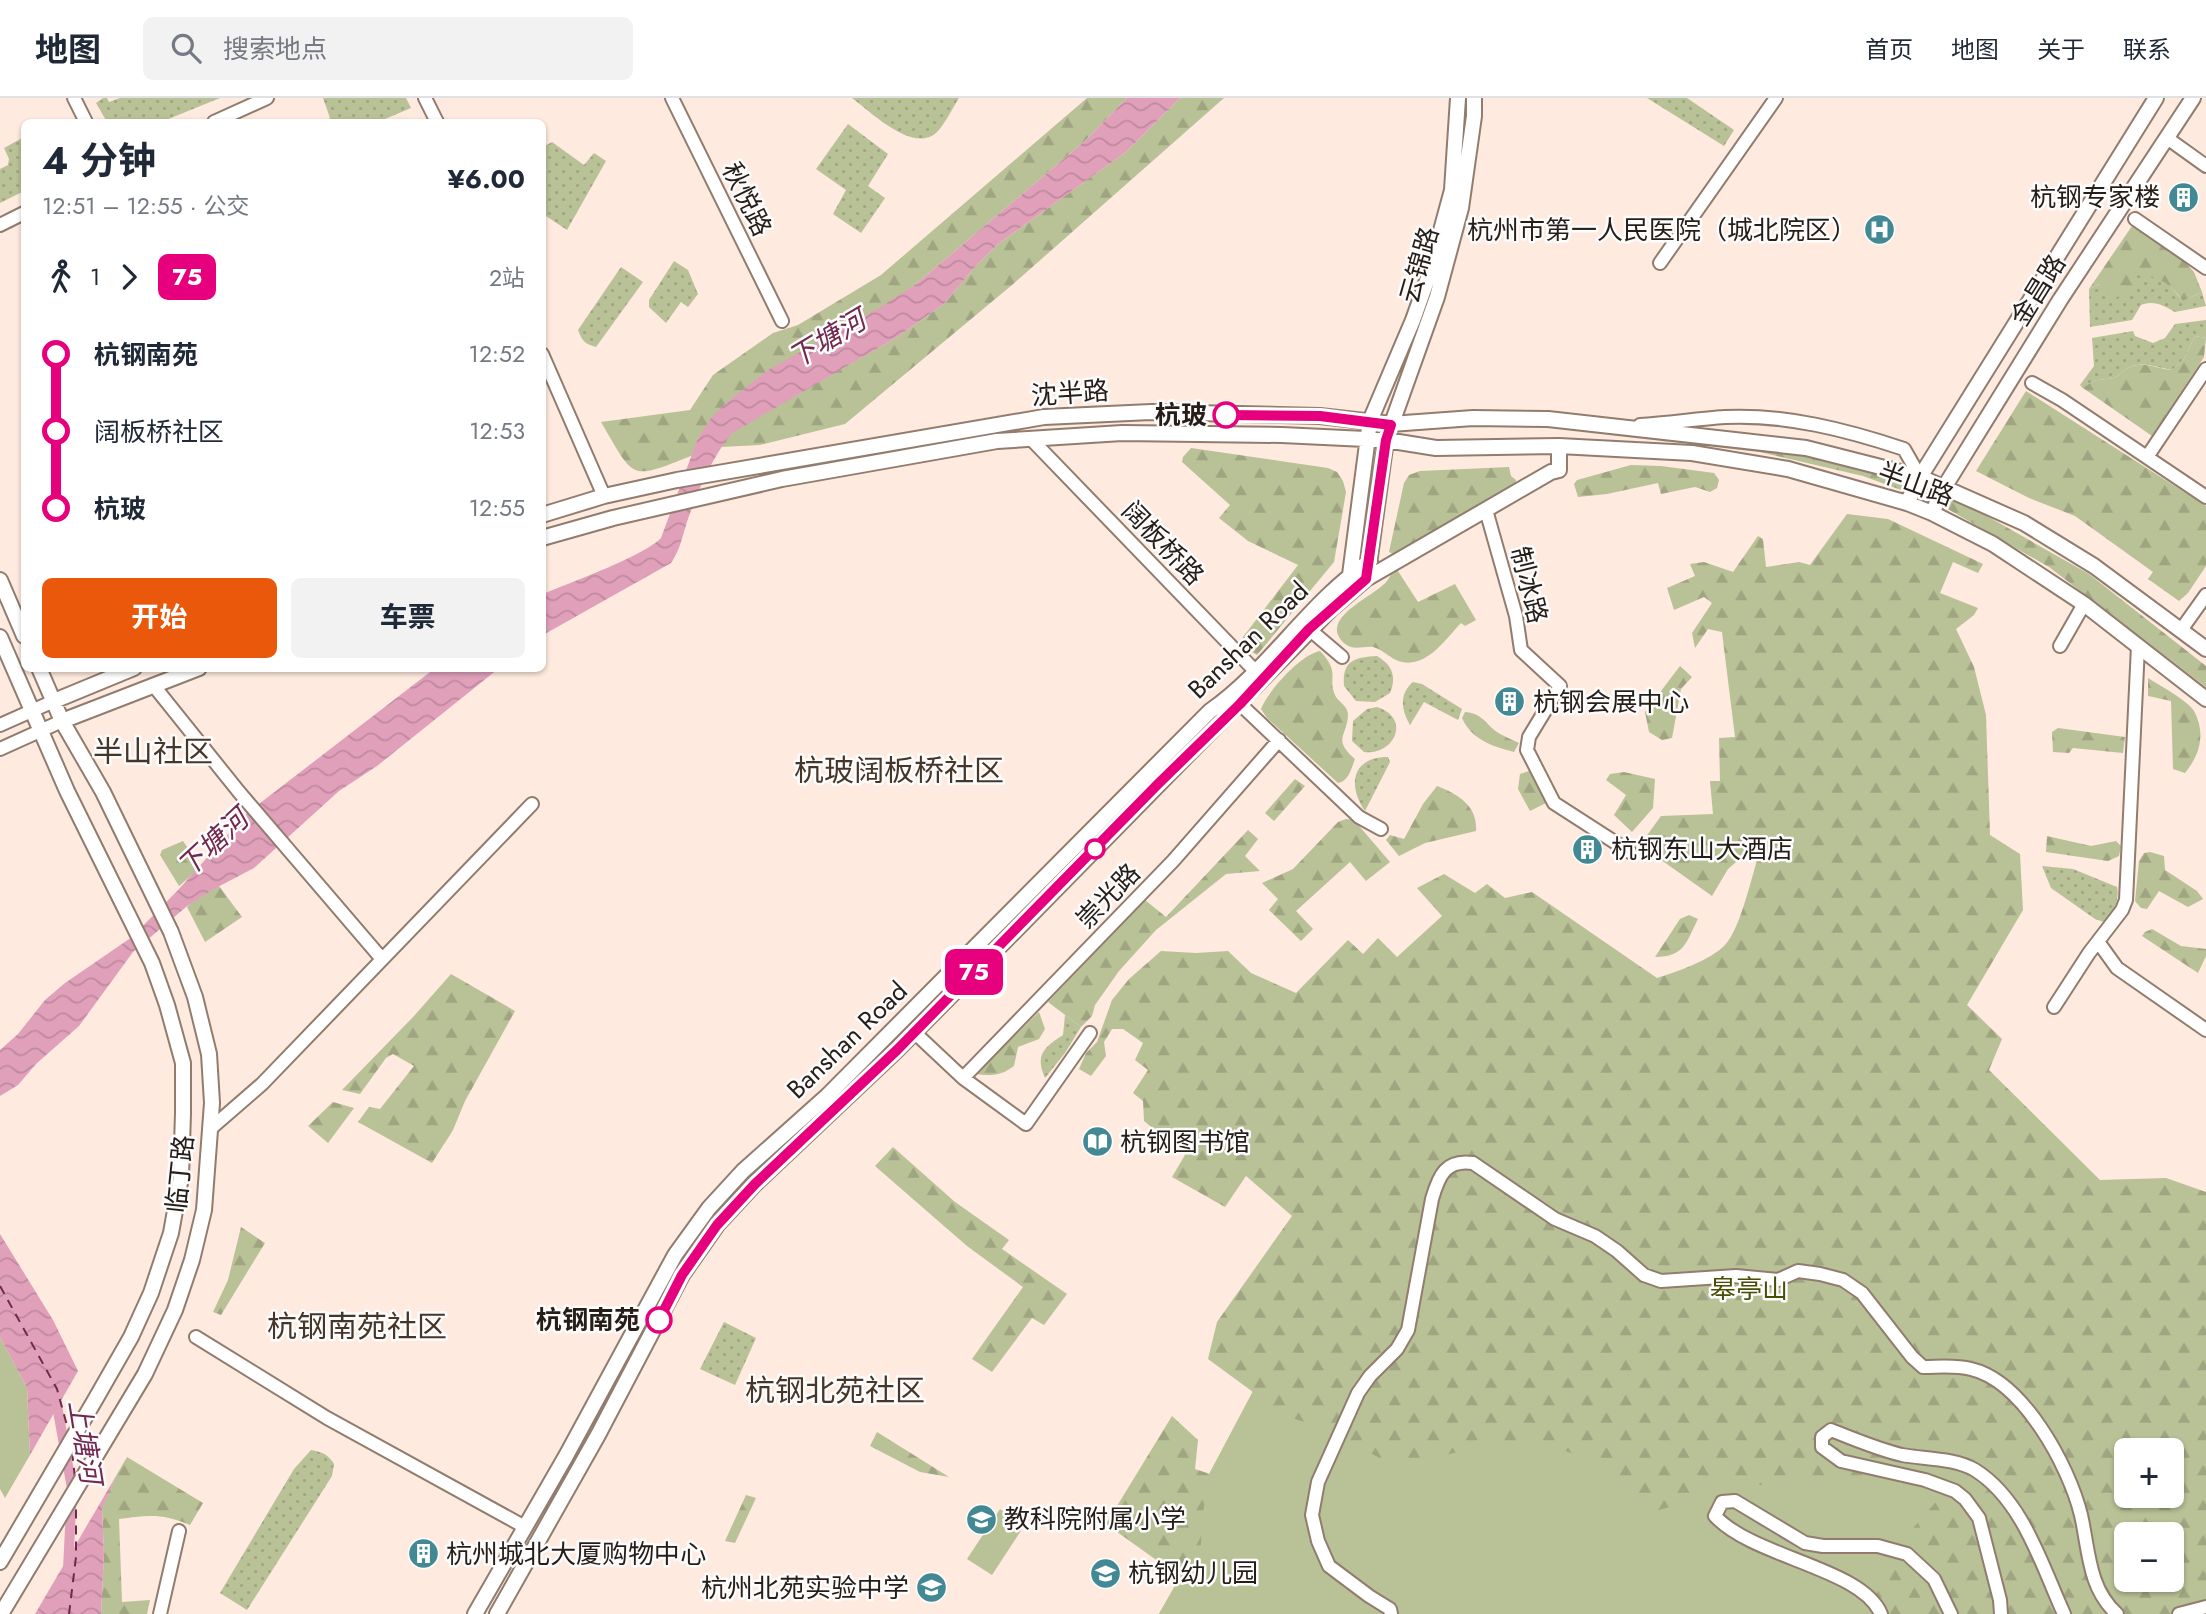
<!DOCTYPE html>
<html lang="zh">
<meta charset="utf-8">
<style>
:root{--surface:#fff;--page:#f2f2f3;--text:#1f2937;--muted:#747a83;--line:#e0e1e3;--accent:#ea580c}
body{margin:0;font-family:Jost,"Noto Sans SC",sans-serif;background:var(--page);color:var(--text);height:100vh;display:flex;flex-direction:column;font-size:26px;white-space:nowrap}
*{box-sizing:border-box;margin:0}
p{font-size:23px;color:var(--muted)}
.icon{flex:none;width:38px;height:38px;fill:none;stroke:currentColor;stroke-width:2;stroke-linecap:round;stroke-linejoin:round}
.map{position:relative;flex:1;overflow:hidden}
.sheet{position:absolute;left:21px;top:21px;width:525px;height:553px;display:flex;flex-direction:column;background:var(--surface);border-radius:10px;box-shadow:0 2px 5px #0004}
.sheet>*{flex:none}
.badge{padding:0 14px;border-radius:10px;font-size:24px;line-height:46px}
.controls{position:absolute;left:2114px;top:1340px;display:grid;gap:14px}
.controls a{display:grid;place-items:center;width:70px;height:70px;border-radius:10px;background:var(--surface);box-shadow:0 2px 5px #0004;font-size:35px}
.map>.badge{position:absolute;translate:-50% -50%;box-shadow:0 0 0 4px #fff}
.legs{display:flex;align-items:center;gap:10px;height:77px;padding:0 21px;font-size:23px}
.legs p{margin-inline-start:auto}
.summary{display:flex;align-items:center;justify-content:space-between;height:119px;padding:0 21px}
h1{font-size:38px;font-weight:700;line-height:52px}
.cta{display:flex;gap:14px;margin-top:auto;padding:14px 21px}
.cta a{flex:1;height:80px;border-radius:10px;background:var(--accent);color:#fff;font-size:28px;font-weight:700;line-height:80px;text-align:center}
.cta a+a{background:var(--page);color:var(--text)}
ul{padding:0 21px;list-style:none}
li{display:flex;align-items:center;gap:24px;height:77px;font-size:26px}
li i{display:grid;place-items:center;width:10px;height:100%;margin:0 9px;background:currentColor}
li i::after{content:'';width:18px;height:18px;margin:-9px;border:5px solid;border-radius:50%;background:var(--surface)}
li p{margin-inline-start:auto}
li:first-child i{background:linear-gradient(#0000 50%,currentColor 0)}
li:last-child i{background:linear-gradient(currentColor 50%,#0000 0)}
header{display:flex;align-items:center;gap:42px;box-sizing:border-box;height:98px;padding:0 35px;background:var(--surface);border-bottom:2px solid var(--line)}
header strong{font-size:33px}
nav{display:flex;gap:38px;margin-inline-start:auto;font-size:24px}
.search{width:490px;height:63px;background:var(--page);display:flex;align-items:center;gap:18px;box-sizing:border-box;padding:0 24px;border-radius:10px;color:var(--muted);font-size:26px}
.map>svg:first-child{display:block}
.grass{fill:url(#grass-dots)}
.forest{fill:url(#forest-firs);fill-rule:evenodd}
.park{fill:#b9c197}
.water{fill:url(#water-waves)}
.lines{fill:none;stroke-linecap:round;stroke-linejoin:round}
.canal{stroke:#e0a0ba;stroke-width:10}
.ferry{stroke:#72274c;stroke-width:2;stroke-dasharray:9 7;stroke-linecap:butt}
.minor-casing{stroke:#917c6e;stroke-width:16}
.major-casing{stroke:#917c6e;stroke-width:18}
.minor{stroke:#fff;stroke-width:12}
.major{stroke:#fff;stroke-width:14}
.line-1-casing{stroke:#fff;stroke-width:16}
.line-1{stroke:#e6007e;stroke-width:10}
.stop-1-dot{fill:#fff;stroke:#e6007e;stroke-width:3.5}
.labels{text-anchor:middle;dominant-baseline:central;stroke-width:5;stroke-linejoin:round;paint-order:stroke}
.poi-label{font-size:26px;fill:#261d18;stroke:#fcfcfc;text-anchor:start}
.street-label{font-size:26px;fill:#261d18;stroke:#fcfcfc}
.stop-label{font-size:26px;font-weight:bold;fill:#261d18;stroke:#fcfcfc;text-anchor:end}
.park-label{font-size:26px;fill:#474f05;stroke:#fcfcfc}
.water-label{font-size:28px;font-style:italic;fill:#72274c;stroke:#fcfcfc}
.quarter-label{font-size:30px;fill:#473528;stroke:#fcfcfc}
</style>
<header>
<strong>地图</strong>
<div class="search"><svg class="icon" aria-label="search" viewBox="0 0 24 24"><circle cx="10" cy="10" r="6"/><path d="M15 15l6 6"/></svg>搜索地点</div>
<nav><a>首页</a><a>地图</a><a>关于</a><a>联系</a></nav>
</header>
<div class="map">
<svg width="2206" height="1516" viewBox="0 0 2206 1516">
<defs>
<pattern id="grass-dots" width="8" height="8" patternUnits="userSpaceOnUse" patternTransform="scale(1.75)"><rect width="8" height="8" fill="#b9c197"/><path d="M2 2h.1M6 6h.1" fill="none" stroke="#9fa581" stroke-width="1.8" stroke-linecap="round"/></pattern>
<pattern id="forest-firs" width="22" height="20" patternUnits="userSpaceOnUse" patternTransform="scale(1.75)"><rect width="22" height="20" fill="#b9c197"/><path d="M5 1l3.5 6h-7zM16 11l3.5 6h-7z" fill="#9fa581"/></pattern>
<pattern id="water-waves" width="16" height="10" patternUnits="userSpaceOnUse" patternTransform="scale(1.75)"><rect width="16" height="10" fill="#e0a0ba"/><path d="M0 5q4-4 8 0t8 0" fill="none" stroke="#c0899f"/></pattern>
</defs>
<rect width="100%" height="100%" fill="#feeade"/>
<path class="grass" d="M103,0H107L109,4L120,0H220L161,24H107L96,5Z
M323,0H406L411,10L378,24H327L330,20Z
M852,0H959C952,11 946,24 938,33C915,58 871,14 852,0Z
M1647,0H1687L1734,32L1724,48Z
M848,26L888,56L868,88L885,100L861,135L833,116L846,92L816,71Z
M24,39V93L0,105V71L8,67L9,61L4,50Z
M552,44L584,67L594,55L606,63L567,132L543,116V49Z
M674,163L688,172L698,196L688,209L681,204L666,225L649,209V202Z
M621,169L643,184L596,249C585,246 582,243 578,232Z
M2153,176L2169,187L2183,203L2202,194L2206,208L2175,214C2163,207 2154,202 2141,207L2132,222L2090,229L2089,191C2108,181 2131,177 2153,176Z
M2206,222V240L2195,238L2184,261L2172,272C2158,270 2142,262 2128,270C2123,272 2120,278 2114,280C2099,283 2097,279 2083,290L2080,287L2094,268L2092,240L2133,233L2135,238L2153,245L2165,240L2175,226Z
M1377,558C1392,567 1397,578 1390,595L1375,604L1356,603L1344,588C1342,563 1354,559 1377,558Z
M1413,584L1422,586L1462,611L1458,622L1424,604L1410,627C1401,612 1399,596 1413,584Z
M1377,609C1412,620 1394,658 1364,654L1352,643L1353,623L1367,611Z
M1388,659L1390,664L1365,713C1347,687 1352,659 1388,659Z
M2042,768L2073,771L2117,789C2120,800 2113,817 2104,824L2095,821L2051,790Z
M1065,917L1081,929L1065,955L1045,980C1035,957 1043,950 1063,937Z
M724,1224L756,1240L735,1287L700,1271Z
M311,1352C322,1354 328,1356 334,1366L332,1378L247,1512L220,1495L294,1371Z"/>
<path class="forest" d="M1087,0H1127L1086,42L916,186L698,340L693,357C629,383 635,382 601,324L690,312L713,277L773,235L798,227L881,177Z
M1180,0H1224L1012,187L845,326L760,347L721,349L732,334L899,238L945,205L973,171L998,146L1126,54Z
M2132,128L2184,163L2194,174L2202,194L2183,203C2171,187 2158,176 2137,177L2134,191L2113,201L2099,186L2089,191Z
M2195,238L2206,240L2204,259L2152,338L2083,290C2097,279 2099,283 2114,280C2120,278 2123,272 2128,270C2142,262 2158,271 2172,272L2184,261Z
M2026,293L2206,408V468L2188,495L2179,503L2148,481L2153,474L2075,418L2029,400L1976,373Z
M1741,347L1839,363L1971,409L2089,476L2206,568V589L2049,469L1939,406L1863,378L1747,351Z
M1191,350L1328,370L1337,374L1343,383L1346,394L1334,464L1257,557L1242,548L1243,539L1298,467L1248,443L1219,420L1230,407L1182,364L1183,359Z
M1631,367L1661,368L1714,375L1719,382L1717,390L1710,394L1695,389L1661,396L1658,385L1607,396L1578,399L1574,386L1577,382Z
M1509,369L1511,378L1516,382L1515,389L1395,457L1389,454L1404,385L1409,377L1420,373Z
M1847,416L1888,421L1983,466L1978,475L1953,464L1940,495L1978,510L1974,517L1956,531L1974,569L1986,617L1990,737L2020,756L2023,812L1967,907L2002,941L1989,972L2100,1082L2166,1080L2206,1094V1516H1159L1180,1479L1106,1426L1172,1318L1198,1342L1195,1371L1210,1376L1253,1294L1208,1261L1217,1224L1292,1118L1246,1078L1225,1109L1172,1079L1185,1057L1144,1023L1143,1003L1133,995L1148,972L1135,962L1143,945L1123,931H1112L1104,944L1106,958L1091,978L1079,971L1086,955L1097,944L1112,902L1129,881L1161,853L1196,855L1228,853L1251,875L1296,895L1348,842L1363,856L1378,840L1397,859L1442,818L1417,790L1444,776L1475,795L1487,786L1505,800L1532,794L1657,880C1676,874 1711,862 1725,847C1740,831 1751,781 1758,759L1743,758L1728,771L1712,798L1640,747L1661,718L1713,716L1710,683H1720L1719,640L1735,639L1722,534L1708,531L1695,550L1692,535L1712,505L1704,499L1674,512L1667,490L1695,478L1690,466L1704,464L1733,474L1758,438L1763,441L1766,469L1799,464L1810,467ZM2126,1353H2172V1398H2126ZM2126,1437H2172V1482H2126Z
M1396,470L1418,504L1455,486L1476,522L1465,528L1461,525C1445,542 1424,574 1396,562C1388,558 1381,551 1373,549C1366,548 1358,551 1351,549C1347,548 1341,543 1339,539C1326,517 1376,497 1387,483C1391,478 1391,474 1396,470Z
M1320,553C1342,576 1326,580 1336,599C1340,605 1348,608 1348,617C1347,639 1332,641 1355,661C1351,671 1349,683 1338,685L1267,620L1261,611C1269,592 1300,557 1320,553Z
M1680,568L1692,579L1681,591L1672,640L1662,642L1649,634L1645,614Z
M2148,580C2160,588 2186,601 2194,613C2206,635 2200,657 2185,675L2173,671L2171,603L2148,598Z
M1465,614C1480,615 1484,623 1493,631C1500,637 1511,641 1519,645L1514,654C1492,648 1472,642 1462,620Z
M2058,630L2125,639L2123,655L2073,650L2069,655L2053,654L2052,634Z
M1529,673L1546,705L1530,713L1518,691L1520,676Z
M1624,674L1655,681L1653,710L1632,734L1614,717L1626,697L1606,682L1610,676Z
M1295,681L1305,688L1274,723L1265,715Z
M1437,688C1458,696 1478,708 1476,733L1425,745L1399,758L1386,742L1390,737L1404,741L1423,706Z
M1346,721L1354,722L1390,764L1366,783L1350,764L1296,813L1313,831L1301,843L1269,812L1278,801L1262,785L1293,771L1338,724Z
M1248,732L1258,741L1245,758L1260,773L1226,776L1156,832L1119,873L1095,907L1092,918L1081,929L1048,904L1145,802L1166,819Z
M2047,738L2091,748L2116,743L2121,748L2119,758L2108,763L2046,754Z
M183,743L201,769L179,788L160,757L162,752Z
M2150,754L2164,758L2165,772L2197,793L2203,801L2188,809L2159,793L2147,811L2141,810L2135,803L2139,763L2144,755Z
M216,784L242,819L205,844L187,809Z
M1689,817L1698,821C1686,844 1685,859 1655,859L1680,821Z
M2152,831L2181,848L2206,851V858L2198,875L2142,838L2145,834Z
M451,876L515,913L465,1003L453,1032L432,1065L358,1024L369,1009L380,1011L414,968L393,956L386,960L360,996L342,992L414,918Z
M1039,914L1045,931L1039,941L1018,949L1014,968C1001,978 991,978 976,976Z
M333,1004L354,1010L328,1045L308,1028Z
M893,1049L955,1104L1009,1142L1002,1151L1067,1196L1044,1227L1032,1220L992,1274L972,1261L1023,1189L967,1148L875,1068Z
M241,1129L265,1145L221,1217L213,1214L228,1182Z
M877,1334L949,1379L920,1374L870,1348Z
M127,1359L203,1405L190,1427C162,1415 148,1417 119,1421L122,1504L150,1502L147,1516H101L104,1456L102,1410L116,1378Z
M746,1397L756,1400L735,1445L725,1443Z"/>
<path class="park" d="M0,1239L27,1290L30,1357L5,1400L0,1391Z
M1253,1293L1268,1313L1311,1326L1384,1362L1429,1361L1490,1346H1547L1605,1368L1647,1415L1674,1408L1714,1380L1747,1388L1837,1381L1897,1372L1958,1342L1976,1351L1961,1375L1902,1443L1867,1516H1159L1180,1479L1199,1476L1203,1415L1209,1376Z
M1000,1411L1024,1428L992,1477L967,1461Z"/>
<path class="water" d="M1127,0H1180L1126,54L998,146L973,171L945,205L899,238L732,335C713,358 699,390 689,418C683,434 681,451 671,465L543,537V496C569,485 644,458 661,440L698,340L711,320L726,305L768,272L884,207L916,186L1086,42Z
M434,571H498L377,668L339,693L254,770L212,792L186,809L133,854L79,928L36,966L18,987L0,998V952L18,936L45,902L65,885L132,839L179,791L246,716Z
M0,1136L53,1222L78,1273L30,1357L27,1290L0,1239Z
M116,1378L102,1411L104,1456L101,1516H35Z"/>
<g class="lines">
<path class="canal" d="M55,1297L72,1390L68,1471"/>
<path class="ferry" d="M0,1188L57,1291L69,1335
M72,1354L75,1380
M69,1516L76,1459V1403"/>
<defs>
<path id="minor" d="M74,0L86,24
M425,0L437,24
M672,0L782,223
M214,24L267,0
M2167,40L2206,68
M2135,121L2206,170
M0,127L24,115
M1660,165L1776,0
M542,256L604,398
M2032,285L2062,302L2206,399
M1640,327C1669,325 1697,321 1725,319C1785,316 1847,332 1904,351L1920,379
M1031,341L1260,578
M2147,359L2206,271
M1486,412L1516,518L1521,552L1560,588L1529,639L1527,652L1554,705L1630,754
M1309,531L1342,559
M2181,532L2206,497
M2060,548L2084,506
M154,588L239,694L382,861
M1240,606L1359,719L1381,731
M0,627L54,603
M0,651L62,623
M2099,845L2117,870L2206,932
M2054,909L2089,855L2122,812L2126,802L2138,548
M914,934L963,980L1026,1026L1090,935
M963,980L1173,763L1279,642
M209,1032L262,986L532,706
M196,1239L327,1320L525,1429
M160,1516L179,1433
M1391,1516L1390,1511L1369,1498L1329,1468L1318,1443L1312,1417L1318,1384L1358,1295L1370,1278L1397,1251L1408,1232L1432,1101C1439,1077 1446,1061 1473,1065L1555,1121L1595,1138L1617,1153L1644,1177L1661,1183L1736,1178L1778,1182L1798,1173L1820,1176L1843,1182L1862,1195L1912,1259L1923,1269C1939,1269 1955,1267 1971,1271C2023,1283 2069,1368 2081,1417C2089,1452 2088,1490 2117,1516
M1881,1516C1862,1470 1754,1460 1715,1418L1722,1404L1735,1403L1805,1445L1823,1448H1878L1907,1456L1934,1481L1951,1516
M2001,1516L2000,1502L1979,1420L1965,1401L1955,1393L1925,1382L1841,1363L1822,1349V1339L1831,1332C1854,1341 1877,1351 1902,1357C1924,1361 1955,1360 1975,1372C2023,1402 2042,1468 2064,1516
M2179,1516L2206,1509"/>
<path id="major" d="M1907,405L1920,379L2156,0
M1932,415L1945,388L2060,202L2193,0
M542,417L604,398L677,382L1044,319L1151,314L1320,318L1391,326L1473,320L1548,321L1806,350L1920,379L2024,425L2094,468L2206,551
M542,440L613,420L782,381L997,343L1122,335L1282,337L1386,342L1436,350L1559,348L1692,355L1788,371L1907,405L1932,415L1993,446L2084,506L2206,601
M1368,473L1386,342L1437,199L1461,110L1474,18V0
M1353,480L1350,477L1370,323L1413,222L1429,177L1452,92L1458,0
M0,482L24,538
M0,539L67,693L152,865L167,907L183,965V1015L181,1079L171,1135L151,1195L131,1239L95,1302L0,1464
M54,603L134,570
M62,623L199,570
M1,1516L145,1276L175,1212L192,1162L204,1112L212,1005L209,956L195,899L171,834L103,694L62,623L39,570
M475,1516L566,1358L675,1157L709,1110L743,1073L827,998L1210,613C1270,571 1309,504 1370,463
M497,1516L598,1337L682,1177L717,1127L755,1086L897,952L1005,843L1331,511L1366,481L1551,374L1559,372V348"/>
</defs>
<use href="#minor" class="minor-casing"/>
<use href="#major" class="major-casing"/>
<use href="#minor" class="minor"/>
<use href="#major" class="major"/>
</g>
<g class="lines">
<defs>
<path id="line-1" d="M659,1222L682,1177L717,1127L755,1086L897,952L1158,686L1240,606L1309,531L1366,481L1386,342L1391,327L1320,318L1226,317"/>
</defs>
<use href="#line-1" class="line-1-casing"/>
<use href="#line-1" class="line-1"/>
</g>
<defs>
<symbol id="building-disc" viewBox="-11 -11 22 22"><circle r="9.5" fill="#438994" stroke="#fcfcfc"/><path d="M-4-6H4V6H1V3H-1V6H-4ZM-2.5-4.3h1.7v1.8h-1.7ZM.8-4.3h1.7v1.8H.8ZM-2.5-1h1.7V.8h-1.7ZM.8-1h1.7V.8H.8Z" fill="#fff"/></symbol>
<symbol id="hospital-disc" viewBox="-11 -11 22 22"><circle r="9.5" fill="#438994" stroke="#fcfcfc"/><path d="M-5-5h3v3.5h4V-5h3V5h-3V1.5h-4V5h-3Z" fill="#fff"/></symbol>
<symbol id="library-disc" viewBox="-11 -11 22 22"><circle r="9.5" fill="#438994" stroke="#fcfcfc"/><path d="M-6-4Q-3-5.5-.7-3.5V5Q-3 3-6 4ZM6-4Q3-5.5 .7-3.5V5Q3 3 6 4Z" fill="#fff"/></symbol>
<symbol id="school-disc" viewBox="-11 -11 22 22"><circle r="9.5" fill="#438994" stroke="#fcfcfc"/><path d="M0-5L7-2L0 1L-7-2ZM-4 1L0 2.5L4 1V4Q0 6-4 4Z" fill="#fff"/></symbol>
</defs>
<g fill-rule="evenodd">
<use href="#building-disc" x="2166" y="82" width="35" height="35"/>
<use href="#hospital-disc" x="1862" y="114" width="35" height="35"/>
<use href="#building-disc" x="1492" y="586" width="35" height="35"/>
<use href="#building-disc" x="1570" y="734" width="35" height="35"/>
<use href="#library-disc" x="1080" y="1026" width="35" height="35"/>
<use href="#school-disc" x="964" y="1404" width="35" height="35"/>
<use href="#building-disc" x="406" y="1438" width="35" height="35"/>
<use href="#school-disc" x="1088" y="1458" width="35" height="35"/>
<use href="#school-disc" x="914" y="1472" width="35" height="35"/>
</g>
<g class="stop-1-dot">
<circle cx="1226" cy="317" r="12"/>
<circle cx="1095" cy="751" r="9"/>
<circle cx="659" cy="1222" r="12"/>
</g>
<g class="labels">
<g class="poi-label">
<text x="2160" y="99" text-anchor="end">杭钢专家楼</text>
<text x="1857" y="132" text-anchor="end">杭州市第一人民医院（城北院区）</text>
<text x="1533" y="604">杭钢会展中心</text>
<text x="1611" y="751">杭钢东山大酒店</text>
<text x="1120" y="1044">杭钢图书馆</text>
<text x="1004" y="1421">教科院附属小学</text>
<text x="446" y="1456">杭州城北大厦购物中心</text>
<text x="1128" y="1475">杭钢幼儿园</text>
<text x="909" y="1490" text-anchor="end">杭州北苑实验中学</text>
</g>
<g class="street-label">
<text transform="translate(747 101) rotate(64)">秋悦路</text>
<text transform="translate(1419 167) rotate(-74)">云锦路</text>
<text transform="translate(2038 192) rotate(-58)">金昌路</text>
<text transform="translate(1070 295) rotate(-4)">沈半路</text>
<text transform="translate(1916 386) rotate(20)">半山路</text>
<text transform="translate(1163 445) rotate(46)">阔板桥路</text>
<text transform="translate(1529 487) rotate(76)">制冰路</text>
<text transform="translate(1248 542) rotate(-44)">Banshan Road</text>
<text transform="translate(1108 798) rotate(-46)">崇光路</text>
<text transform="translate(847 942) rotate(-44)">Banshan Road</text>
<text transform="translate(180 1076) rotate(-84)">临丁路</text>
</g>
<g class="stop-label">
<text x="1207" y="317">杭玻</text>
<text x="640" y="1222">杭钢南苑</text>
</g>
<g class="park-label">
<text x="1749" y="1191">皋亭山</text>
</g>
<g class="water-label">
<text transform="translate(827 241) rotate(-31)">下塘河</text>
<text transform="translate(213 745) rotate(-43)">下塘河</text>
<text transform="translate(85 1344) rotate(81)">上塘河</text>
</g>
<g class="quarter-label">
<text x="153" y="653">半山社区</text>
<text x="899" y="672">杭玻阔板桥社区</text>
<text x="357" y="1228">杭钢南苑社区</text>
<text x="835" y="1292">杭钢北苑社区</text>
</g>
</g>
</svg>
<div class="controls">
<a>+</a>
<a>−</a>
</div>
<b class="badge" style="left:974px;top:874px;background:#e6007e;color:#fff">75</b>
<section class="sheet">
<div class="summary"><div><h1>4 分钟</h1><p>12:51 – 12:55 · 公交</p></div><b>¥6.00</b></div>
<div class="legs"><svg class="icon" aria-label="walk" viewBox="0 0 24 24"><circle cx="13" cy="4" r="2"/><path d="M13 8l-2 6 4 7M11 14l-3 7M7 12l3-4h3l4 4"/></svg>1<svg class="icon" aria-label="forward" viewBox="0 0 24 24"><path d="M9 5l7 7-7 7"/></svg><b class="badge" style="background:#e6007e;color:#fff">75</b><p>2站</p></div>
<ul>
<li><i style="color:#e6007e"></i><b>杭钢南苑</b><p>12:52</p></li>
<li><i style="color:#e6007e"></i><span>阔板桥社区</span><p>12:53</p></li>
<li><i style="color:#e6007e"></i><b>杭玻</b><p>12:55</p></li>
</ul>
<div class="cta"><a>开始</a><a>车票</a></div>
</section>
</div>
